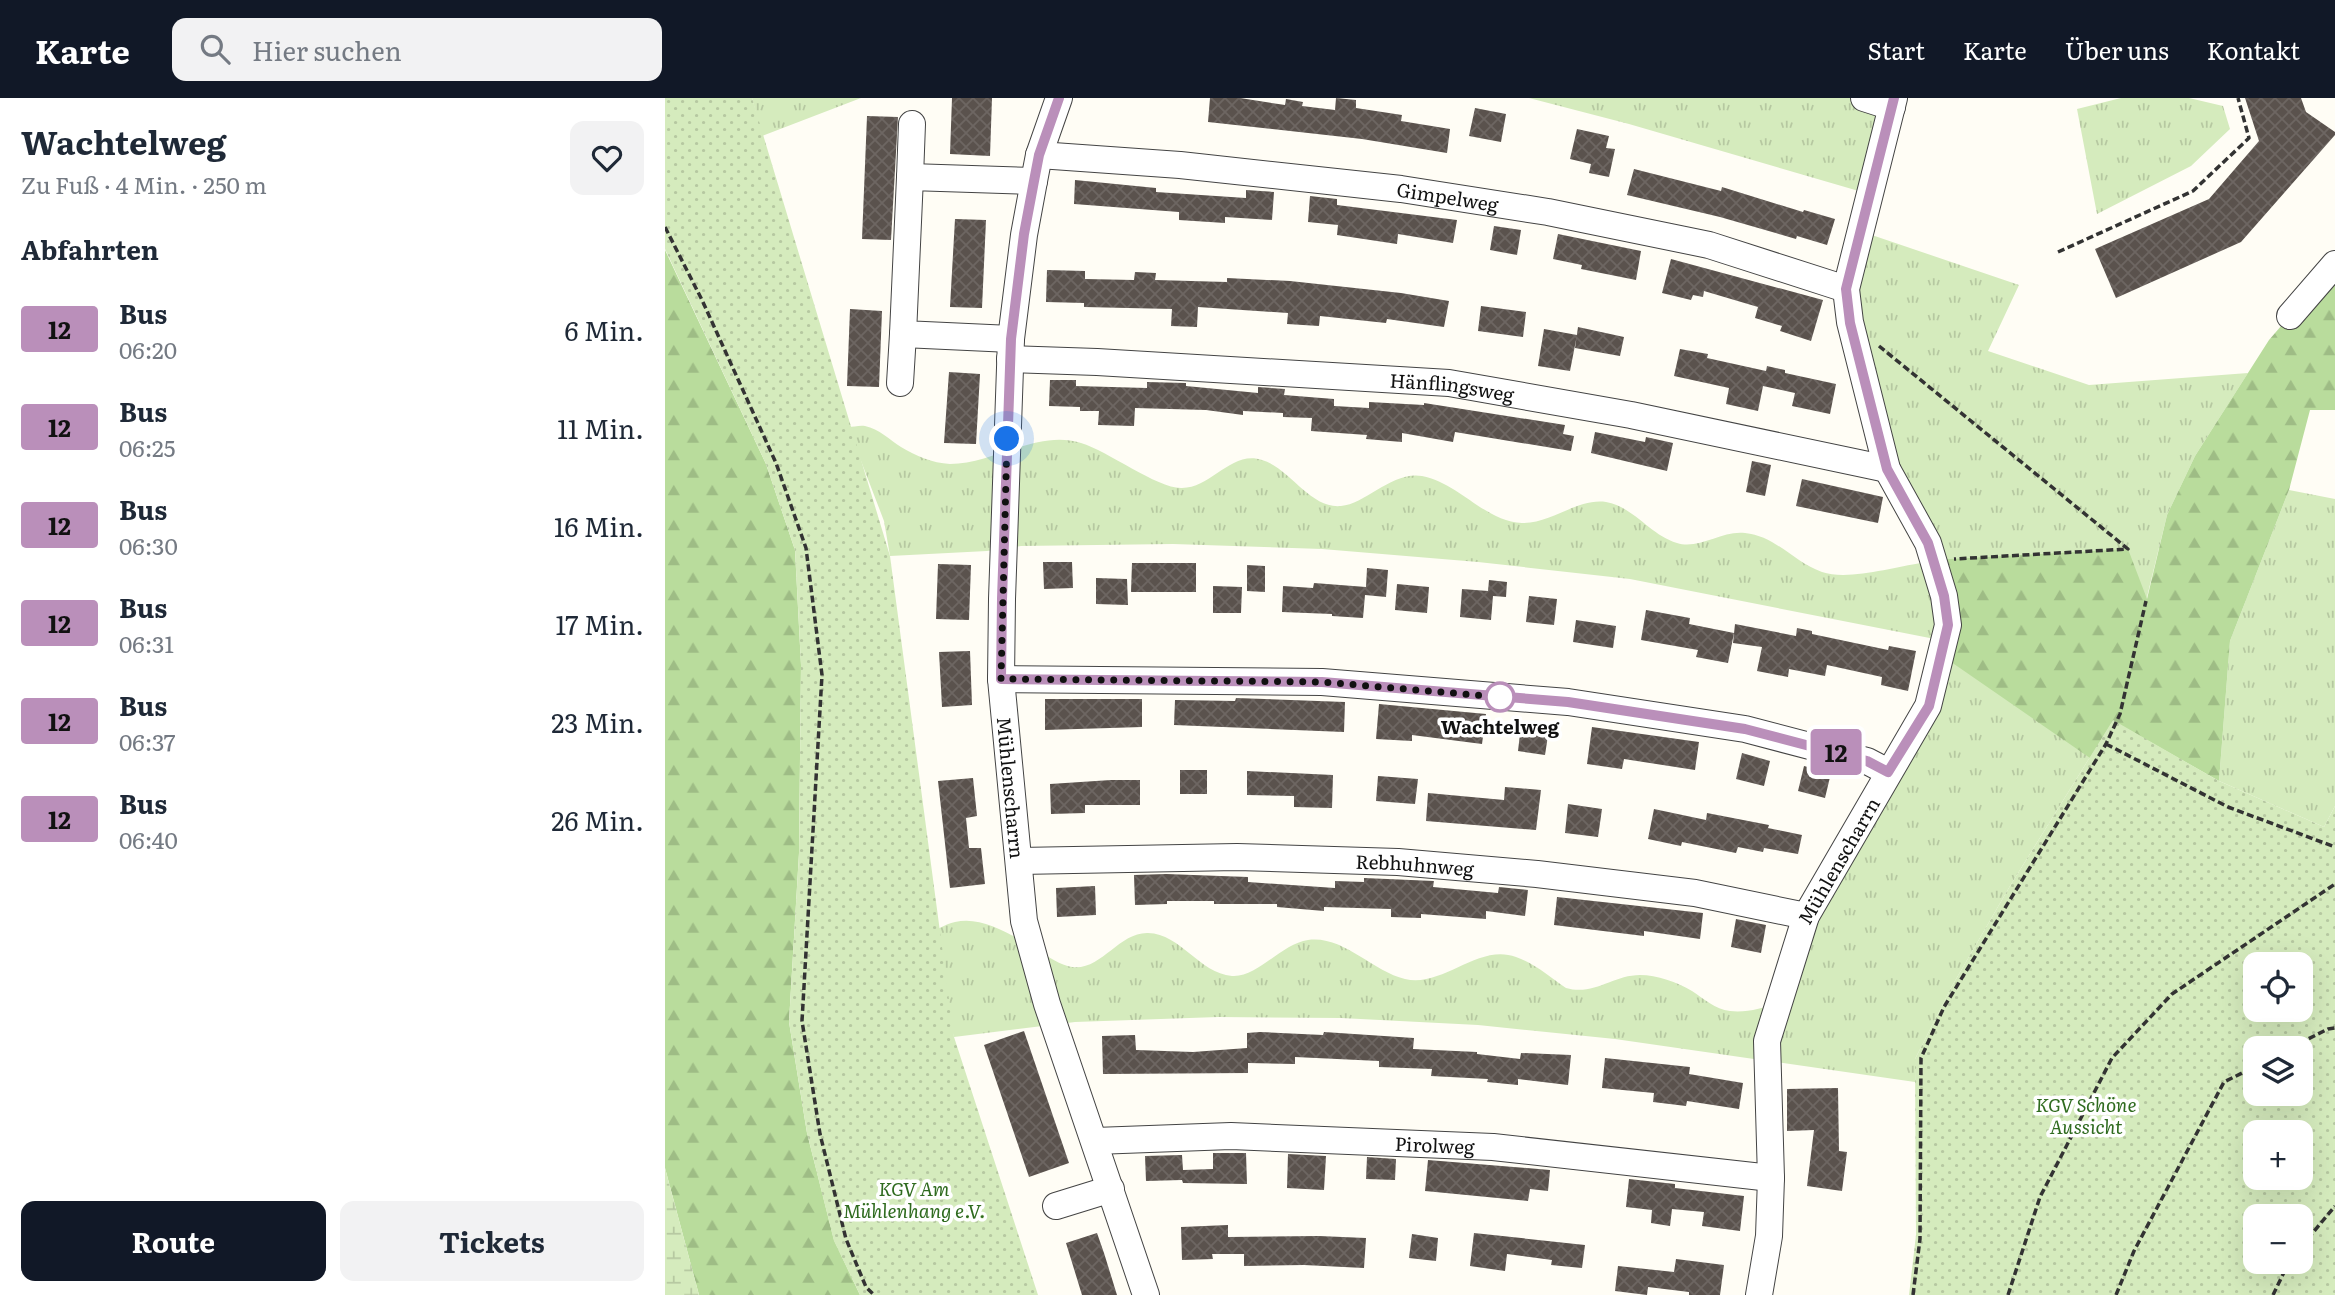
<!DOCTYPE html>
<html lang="de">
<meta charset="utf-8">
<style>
:root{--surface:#fff;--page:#f2f2f3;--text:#1f2937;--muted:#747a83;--accent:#111827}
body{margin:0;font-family:Literata,serif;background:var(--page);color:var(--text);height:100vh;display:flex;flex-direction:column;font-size:26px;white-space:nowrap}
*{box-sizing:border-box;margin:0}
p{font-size:23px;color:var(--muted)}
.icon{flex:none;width:38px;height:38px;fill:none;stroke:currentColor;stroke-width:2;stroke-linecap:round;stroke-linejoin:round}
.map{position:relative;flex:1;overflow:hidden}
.sheet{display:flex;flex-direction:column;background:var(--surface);width:665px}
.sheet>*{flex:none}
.badge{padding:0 14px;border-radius:5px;font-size:24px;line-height:46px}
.fabs{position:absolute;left:1578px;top:854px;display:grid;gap:14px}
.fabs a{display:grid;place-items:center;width:70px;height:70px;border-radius:14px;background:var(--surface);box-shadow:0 7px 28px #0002;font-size:35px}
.you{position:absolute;width:35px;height:35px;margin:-18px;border:5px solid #fff;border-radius:50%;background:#1a73e8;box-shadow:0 0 0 10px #1a73e833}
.map>.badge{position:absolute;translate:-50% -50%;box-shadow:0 0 0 4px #fff}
h2{padding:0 21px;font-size:26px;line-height:63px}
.round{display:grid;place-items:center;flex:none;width:74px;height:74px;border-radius:14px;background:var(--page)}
.head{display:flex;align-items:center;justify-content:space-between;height:119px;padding:0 21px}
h1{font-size:33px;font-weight:700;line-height:52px}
.action{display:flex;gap:14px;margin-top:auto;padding:14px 21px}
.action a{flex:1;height:80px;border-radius:14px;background:var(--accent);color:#fff;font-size:28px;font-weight:700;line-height:80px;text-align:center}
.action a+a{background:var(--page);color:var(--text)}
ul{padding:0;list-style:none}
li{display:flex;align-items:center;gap:21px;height:98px;padding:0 21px}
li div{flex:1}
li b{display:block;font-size:26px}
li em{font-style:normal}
li .badge{min-width:77px;font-weight:700;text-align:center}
header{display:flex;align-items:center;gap:42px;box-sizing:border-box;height:98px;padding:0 35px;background:var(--accent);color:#fff}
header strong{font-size:33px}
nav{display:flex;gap:38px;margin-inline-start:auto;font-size:24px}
.search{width:490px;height:63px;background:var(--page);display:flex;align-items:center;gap:18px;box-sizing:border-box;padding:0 24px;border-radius:14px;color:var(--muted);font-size:26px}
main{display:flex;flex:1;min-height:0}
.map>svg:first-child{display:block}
.grass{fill:url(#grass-tufts)}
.forest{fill:url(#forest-firs)}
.wetland{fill:url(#wetland-marsh)}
.garden{fill:url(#garden-dots);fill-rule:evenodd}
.building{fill:url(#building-cross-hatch)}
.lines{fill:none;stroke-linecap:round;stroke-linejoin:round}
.minor-casing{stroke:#444;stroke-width:28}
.path{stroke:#333;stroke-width:3.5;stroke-dasharray:7 3.5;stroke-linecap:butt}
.minor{stroke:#fff;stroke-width:26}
.line-casing{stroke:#fff;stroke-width:16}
.line{stroke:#ba8fba;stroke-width:10}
.walk{stroke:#111;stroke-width:7;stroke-dasharray:0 12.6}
.stop-dot{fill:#fff;stroke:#ba8fba;stroke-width:3.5}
.labels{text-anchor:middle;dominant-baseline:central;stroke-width:7;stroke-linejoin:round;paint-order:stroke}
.street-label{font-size:19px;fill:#111;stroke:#fff}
.stop-label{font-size:19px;font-weight:bold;fill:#111;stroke:#fff}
.park-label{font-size:19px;font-style:italic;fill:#2f6b1f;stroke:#fff}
</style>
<header>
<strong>Karte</strong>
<div class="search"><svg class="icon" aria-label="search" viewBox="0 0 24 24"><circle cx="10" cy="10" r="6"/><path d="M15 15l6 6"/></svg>Hier suchen</div>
<nav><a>Start</a><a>Karte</a><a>Über uns</a><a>Kontakt</a></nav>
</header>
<main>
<section class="sheet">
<div class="head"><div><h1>Wachtelweg</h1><p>Zu Fuß · 4 Min. · 250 m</p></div><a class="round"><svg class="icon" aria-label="heart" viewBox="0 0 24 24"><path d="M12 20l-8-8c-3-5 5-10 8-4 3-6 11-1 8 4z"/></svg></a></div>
<h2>Abfahrten</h2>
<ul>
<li><span class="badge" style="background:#ba8fba;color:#111">12</span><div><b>Bus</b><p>06:20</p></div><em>6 Min.</em></li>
<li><span class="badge" style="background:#ba8fba;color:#111">12</span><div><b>Bus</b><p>06:25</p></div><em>11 Min.</em></li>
<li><span class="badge" style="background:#ba8fba;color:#111">12</span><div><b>Bus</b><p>06:30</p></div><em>16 Min.</em></li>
<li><span class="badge" style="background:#ba8fba;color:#111">12</span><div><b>Bus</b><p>06:31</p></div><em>17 Min.</em></li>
<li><span class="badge" style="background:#ba8fba;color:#111">12</span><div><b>Bus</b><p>06:37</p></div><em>23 Min.</em></li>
<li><span class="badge" style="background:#ba8fba;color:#111">12</span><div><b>Bus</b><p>06:40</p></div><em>26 Min.</em></li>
</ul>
<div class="action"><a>Route</a><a>Tickets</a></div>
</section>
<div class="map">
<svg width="1670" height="1197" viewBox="0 0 1670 1197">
<defs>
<pattern id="grass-tufts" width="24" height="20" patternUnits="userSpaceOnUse" patternTransform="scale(1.75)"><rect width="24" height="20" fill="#d5ebbd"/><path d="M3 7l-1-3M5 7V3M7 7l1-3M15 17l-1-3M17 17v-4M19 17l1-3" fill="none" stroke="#b6c8a1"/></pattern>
<pattern id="forest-firs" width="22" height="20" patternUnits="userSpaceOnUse" patternTransform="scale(1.75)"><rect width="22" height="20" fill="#b9dc9c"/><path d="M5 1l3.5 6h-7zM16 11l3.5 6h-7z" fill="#9ebc85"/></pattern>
<pattern id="wetland-marsh" width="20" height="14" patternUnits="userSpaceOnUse" patternTransform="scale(1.75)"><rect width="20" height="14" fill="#d5ebbd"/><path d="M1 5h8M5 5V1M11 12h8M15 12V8" fill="none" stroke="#b6c8a1"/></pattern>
<pattern id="garden-dots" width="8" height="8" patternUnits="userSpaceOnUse" patternTransform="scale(1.75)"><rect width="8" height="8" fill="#d5ebbd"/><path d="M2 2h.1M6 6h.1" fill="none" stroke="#b6c8a1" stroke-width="1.8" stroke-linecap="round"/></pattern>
<pattern id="building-cross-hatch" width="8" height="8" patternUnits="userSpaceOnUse" patternTransform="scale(1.75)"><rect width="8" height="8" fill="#5a524d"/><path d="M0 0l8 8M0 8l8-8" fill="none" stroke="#6d6662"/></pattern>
</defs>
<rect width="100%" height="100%" fill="#fffdf5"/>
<path class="grass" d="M87,0H196L97,38Z
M864,0H1199L1227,9L1204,96L964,26Z
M1456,0H1524L1558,8L1565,31L1526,68L1432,116L1412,11Z
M1195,133L1354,187L1323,253L1424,287L1583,275L1530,358L1502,417L1481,503L1448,622L1345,788L1287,888L1250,961V984L950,941L813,927L676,920L553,919L410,924L289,939L261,837C270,833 280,826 290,824C318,817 350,839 374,853C384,859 395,867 407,869C436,873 454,834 483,835C516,836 534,875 567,878C592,880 616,846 643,842C678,837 707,873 740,881C778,890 813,845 851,859C869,865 885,879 901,890C929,898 948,877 975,877C992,877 1012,884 1027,893C1039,901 1050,911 1065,913C1081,915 1098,910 1114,905L1223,674L1280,543L965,481L813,464L657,451L508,446L356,448L322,453L225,458L219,423L183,329C188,329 195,327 200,328C214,331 225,342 236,349C251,358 267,365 285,366C328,366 373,331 416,345C443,353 493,391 517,390C547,390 566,352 597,362C625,370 645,411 676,408C701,406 727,373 757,378C794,385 819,423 857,425C886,426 912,400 941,404C969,409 985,437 1012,445C1034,452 1057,432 1080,435C1111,438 1130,465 1157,474C1183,483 1228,469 1256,465L1267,462L1222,371L1185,224Z
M1624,392L1670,401V708L1659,729L1554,683L1565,543Z"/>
<path class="forest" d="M0,152L101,366L130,452L136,567L134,755L124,924L142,1035L169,1142L195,1197H34L0,1070Z
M1670,166V312H1645L1624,392L1565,543L1554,683L1448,623L1425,660L1276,557L1268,462L1463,451L1482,501L1502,417L1530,358L1604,242Z"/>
<path class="wetland" d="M0,1070L34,1197H0Z"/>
<path class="garden" d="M0,0H87L225,458L289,939L373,1197H195L169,1143L142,1035L124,924L134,755L136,567L130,452L101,366L0,151Z
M1448,622L1554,683L1659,729L1670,708V1197H1244L1251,1137L1250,961L1287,888L1345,788ZM1591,866H1636V912H1591ZM1591,950H1636V996H1591ZM1591,1034H1636V1080H1591ZM1591,1118H1636V1164H1591Z"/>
<path class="building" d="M287,0H327L325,58L285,56Z
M545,0H575L620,7L621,1L638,4L637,8L670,12L671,0L691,2V10L737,17L736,23L785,31L782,55L697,41L543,24Z
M1580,0H1636L1641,14L1670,34V37L1576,144L1451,200L1430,151L1544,101L1594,43Z
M810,10L841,16L836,44L804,38Z
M202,18L233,19L226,142L197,141Z
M912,31L944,38L941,50L950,51L944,79L924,75L926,66L905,61Z
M969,71L1056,93L1057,89L1138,114L1139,112L1170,121L1162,147L1132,138L1131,141L1055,119L962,97Z
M410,82L491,90V94L581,100V92L609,94L607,122L560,119V125L514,122V114L409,106Z
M645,98L672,101V107L792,122L788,145L733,136L732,146L672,137L673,127L643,124Z
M290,121L321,122L317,210L285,209Z
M829,128L856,132L852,157L825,152Z
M893,136L976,153L971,182L916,171L917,167L888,161Z
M1006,161L1158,202L1146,243L1115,233L1117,228L1090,220L1093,209L1039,193L1038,199L1028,197L1026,202L997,195Z
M382,172L420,173V181L469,182L470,174L491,175L490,182L562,184V180L625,183L736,195L784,203L779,229L722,221L721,225L655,218L654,228L622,226L623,215L533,209L532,229L506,228L507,211L419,209V205L381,204Z
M816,208L861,214L858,239L813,233Z
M185,211L217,213L214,289L182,288Z
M913,229L959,239L955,258L910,250Z
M879,231L912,237L905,273L873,268Z
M1015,251L1043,256L1042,260L1101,273L1102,268L1120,272V275L1171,286L1165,316L1127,308L1130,295L1098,288L1093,313L1061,306L1064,290L1009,278Z
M284,274L315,276L311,346L279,345Z
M385,282H411V288L482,290V284L521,285V288L593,295V289L620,291L619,297L669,301V308L704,310V304L759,307V305L900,327L898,336L909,338L906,353L790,334L788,344L737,335V344L701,341L702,337L646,333L647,320L618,319V315L578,313V317L541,312L470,310L469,328L433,327L434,313H415V309L384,308Z
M930,334L980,344L981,339L1008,345L1002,373L926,355Z
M1087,363L1106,367L1100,398L1081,394Z
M1137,381L1218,399L1213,425L1131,408Z
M378,464H407L408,490L379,491Z
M467,465H531V494H466Z
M273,466L306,467L304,522L271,521Z
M582,467L600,468V494L582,493Z
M702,470L723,472L721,499L700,497L698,520L667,518V516L617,514L618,488L648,490L649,485L701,489Z
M431,480L462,481L463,507L431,506Z
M824,482L842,484L841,499L828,498L826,522L795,519L797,491L823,493Z
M732,486L764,489L762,515L730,512Z
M548,488L577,489L576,515H548Z
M864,498L892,501L889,527L861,524Z
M981,512L1025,520L1024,526L1069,535L1063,565L1031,559L1033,552L976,542Z
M911,522L951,528L948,550L908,544Z
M1070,526L1131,538L1132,530L1147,533V536L1223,552L1224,548L1251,553L1243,593L1216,587L1217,579L1162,567L1160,578L1124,571L1123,579L1092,573L1097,549L1068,545Z
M305,553L307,607L277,609L274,554Z
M571,600L680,604L679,634L509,627L510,602L570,603Z
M380,601H477V629L380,632Z
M714,606L821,616L817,646L747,637V643L711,641Z
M856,627L884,631L880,657L853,653Z
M927,629L1034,644L1030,672L959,661L957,671L922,666Z
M1077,655L1105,663L1099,688L1071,681Z
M1139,668L1166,675L1160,700L1133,693Z
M515,672H542V696H515Z
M582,673L668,677L667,710L629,709V698L582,697Z
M713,678L753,681L750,706L711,703Z
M308,680L312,718L301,720L304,750H316L320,786L285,790L273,683Z
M446,682H475V707H420V715L386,716L385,686Z
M840,689L876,692L871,732L761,723L763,695L839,702Z
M903,706L937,711L933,739L900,735Z
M989,711L1041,722L1042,715L1104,727L1103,730L1137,737L1133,756L1099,750L1098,754L1073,749L1071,755L1017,744L1016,748L983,741Z
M501,776L583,779V784L670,790V783L699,784V780L769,783L768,789L833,795L834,789L863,792L860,818L821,813V821L756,816V820L726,819V811L659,809V813L612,809V806H549V803H502V806L470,807L469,777Z
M430,788L431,817L392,819L391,790Z
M892,799L1038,815L1035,841L979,833V838L889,827Z
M1071,821L1101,827L1096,855L1066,849Z
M359,933L404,1065L364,1079L319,947Z
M595,934L658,937L659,934L749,940L748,951L812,954V956L855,961L856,955L906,957L903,987L853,981V987L822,984L823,981L766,978L767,971L714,969V963L630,959V966L583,965V975L438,976L437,938L470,937L471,952L528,954L582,950V935Z
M940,960L1025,969L1024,976L1078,985L1074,1011L1022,1003L1021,1008L988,1004L989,995L937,990Z
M1173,990L1174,1053L1182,1054L1177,1093L1142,1088L1149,1032L1122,1033V991Z
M548,1055H581L582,1086L518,1085L517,1082L481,1083L480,1058L517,1057L518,1072L548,1071Z
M623,1056L661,1058L659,1092L622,1090Z
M702,1059L731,1061L730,1082L701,1081Z
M763,1062L885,1072L883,1093L865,1091L863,1103L760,1093Z
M964,1081L1010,1086V1090L1079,1098L1075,1133L1037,1128L1039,1114L1007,1111L1005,1128L986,1125L987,1112L961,1109Z
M563,1127V1139L654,1138L701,1140L699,1170L639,1167L579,1168V1156H547L548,1161L517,1162L516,1129Z
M432,1135L439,1155L452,1197H417L401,1145Z
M809,1135L920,1147L917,1170L886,1167L887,1162L842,1156L840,1173L805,1168Z
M747,1136L773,1140L771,1163L744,1160Z
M1011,1161L1059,1167L1055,1197H1024V1194L983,1189L982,1197L950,1193L953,1168L1009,1174Z"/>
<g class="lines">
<defs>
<g id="minor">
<path id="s1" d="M394,0L374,57L369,83L359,137L346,241L337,501L336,581L359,823L382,906L481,1197"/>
<path d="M1199,0L1227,9"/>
<path id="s2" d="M374,57L515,67L736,91L883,114L1044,147L1181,191"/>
<path d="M245,79L247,26"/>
<path d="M1625,218L1670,166"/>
<path d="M346,241L238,236L245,79L369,83"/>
<path id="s3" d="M345,261L432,264L784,285L966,317L1222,371"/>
<path d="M235,285L238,236"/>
<path d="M336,581L657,584L903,604L1080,631L1202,663L1223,674"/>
<path id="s4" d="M354,763L572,759L733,764L872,776L1030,795L1141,818"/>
<path id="s5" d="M430,1043L566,1038L828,1049L1106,1080"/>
<path d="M391,1108L446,1091"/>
<path id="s6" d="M1094,1197L1104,1138L1106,1080L1102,943L1141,818L1263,608L1283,527L1279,498L1263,445L1222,371L1185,224L1181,191L1229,0"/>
</g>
</defs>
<use href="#minor" class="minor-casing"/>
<path class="path" d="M0,129L37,202L111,365L141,450L157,577L137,923L155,1036L181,1141L201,1189L209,1197
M1393,154L1528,93L1584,40L1573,0
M1214,248L1463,451L1289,461
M1441,646L1563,709L1670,749
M1625,950L1663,931L1670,930
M1636,1149L1670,1108
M1248,1197L1255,1141L1256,960L1279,909L1441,646L1455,616L1481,503
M1343,1197L1375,1099L1447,960L1507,896L1670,786
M1451,1197L1469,1153L1559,984L1591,968
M1608,1197L1624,1164"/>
<use href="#minor" class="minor"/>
</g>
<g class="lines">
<defs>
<path id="line" d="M394,0L374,57L369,83L359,136L346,241L337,501L336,581L657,584L903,604L1080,631L1202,663L1223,674L1264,608L1283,527L1279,498L1263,445L1222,371L1185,225L1181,191L1229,0"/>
</defs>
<use href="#line" class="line-casing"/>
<use href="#line" class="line"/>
<path class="walk" d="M342,341L336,581L657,584L835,599"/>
</g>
<circle class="stop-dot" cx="835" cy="599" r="14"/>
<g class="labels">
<g class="street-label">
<text stroke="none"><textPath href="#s2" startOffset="411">Gimpelweg</textPath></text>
<text stroke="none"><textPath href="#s3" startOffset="443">Hänflingsweg</textPath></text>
<text stroke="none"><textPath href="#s1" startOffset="696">Mühlenscharrn</textPath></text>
<text stroke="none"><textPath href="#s6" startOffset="450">Mühlenscharrn</textPath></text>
<text stroke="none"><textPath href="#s4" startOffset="396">Rebhuhnweg</textPath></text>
<text stroke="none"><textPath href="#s5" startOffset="340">Pirolweg</textPath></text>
</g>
<g class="stop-label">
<text x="835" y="628">Wachtelweg</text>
</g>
<g class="park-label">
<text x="1421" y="1006">KGV Schöne<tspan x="1421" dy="22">Aussicht</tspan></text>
<text x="249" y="1090">KGV Am<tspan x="249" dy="22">Mühlenhang e.V.</tspan></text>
</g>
</g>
</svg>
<div class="fabs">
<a><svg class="icon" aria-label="locate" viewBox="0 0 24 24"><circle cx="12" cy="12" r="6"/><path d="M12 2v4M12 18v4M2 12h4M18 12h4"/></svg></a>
<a><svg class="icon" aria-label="layers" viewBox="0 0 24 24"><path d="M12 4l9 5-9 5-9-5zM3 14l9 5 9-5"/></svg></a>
<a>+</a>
<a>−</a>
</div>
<div class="you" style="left:342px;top:341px"></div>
<b class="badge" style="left:1171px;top:654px;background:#ba8fba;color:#111">12</b>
</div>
</main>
